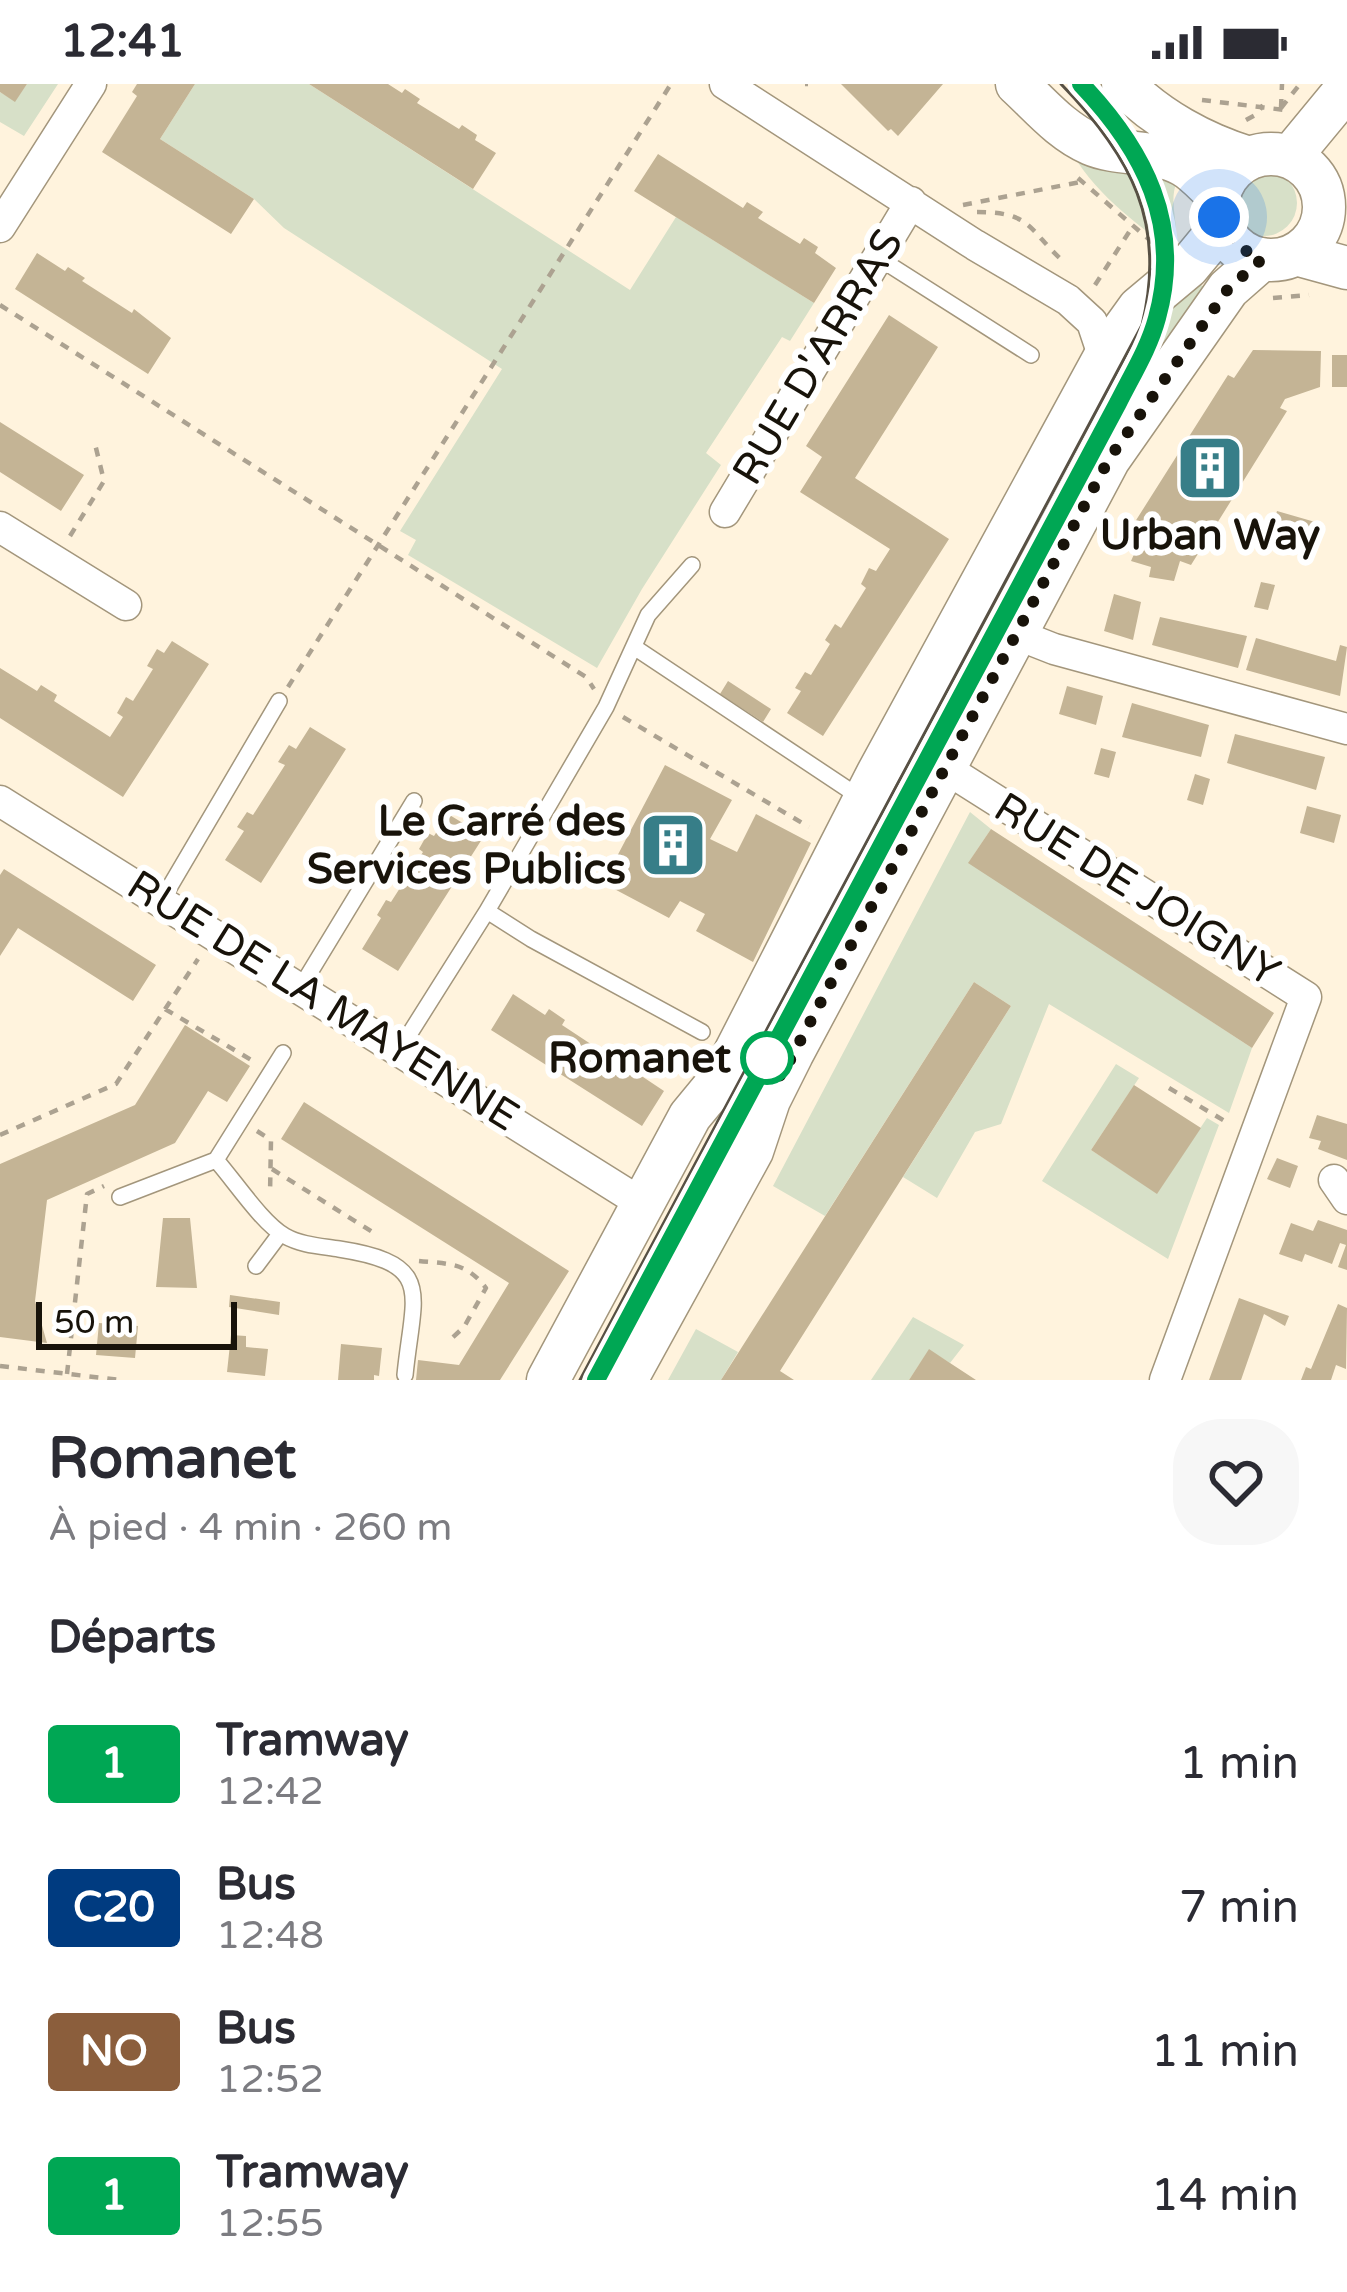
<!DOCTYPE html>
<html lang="fr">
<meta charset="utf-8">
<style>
:root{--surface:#fff;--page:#f7f7f7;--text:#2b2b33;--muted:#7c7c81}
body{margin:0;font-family:"Varela Round",sans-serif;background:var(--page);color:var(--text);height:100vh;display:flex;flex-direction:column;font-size:45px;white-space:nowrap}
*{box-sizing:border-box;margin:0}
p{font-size:39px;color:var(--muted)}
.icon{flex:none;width:66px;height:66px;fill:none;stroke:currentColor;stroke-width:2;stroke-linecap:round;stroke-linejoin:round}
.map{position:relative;height:1296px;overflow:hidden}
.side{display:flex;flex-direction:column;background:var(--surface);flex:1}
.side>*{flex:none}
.badge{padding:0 24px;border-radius:9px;font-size:42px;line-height:78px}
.scale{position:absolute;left:36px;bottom:30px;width:201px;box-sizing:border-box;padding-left:12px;border:6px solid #18130a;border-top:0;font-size:33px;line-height:42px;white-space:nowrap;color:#18130a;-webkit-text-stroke:9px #fff;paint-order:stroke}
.you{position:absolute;width:60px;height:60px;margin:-30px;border:9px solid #fff;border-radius:50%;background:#1a73e8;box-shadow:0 0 0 18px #1a73e833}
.map>.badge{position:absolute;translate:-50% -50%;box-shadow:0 0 0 6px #fff}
h2{padding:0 48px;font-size:45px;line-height:108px}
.round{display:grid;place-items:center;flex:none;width:126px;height:126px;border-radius:48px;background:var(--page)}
.overview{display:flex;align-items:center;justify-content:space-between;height:204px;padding:0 48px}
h1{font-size:57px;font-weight:800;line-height:90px}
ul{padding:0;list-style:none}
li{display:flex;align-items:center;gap:36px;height:144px;padding:0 48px}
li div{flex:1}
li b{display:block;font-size:45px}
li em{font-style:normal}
li .badge{min-width:132px;font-weight:700;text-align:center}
.status{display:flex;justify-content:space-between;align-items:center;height:84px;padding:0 60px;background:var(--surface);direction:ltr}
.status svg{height:33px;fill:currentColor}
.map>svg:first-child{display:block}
.green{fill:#d7e0c8}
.building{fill:#c4b495}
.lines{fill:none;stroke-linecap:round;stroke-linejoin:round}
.lane-casing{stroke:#a3967c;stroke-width:18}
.street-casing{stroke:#a3967c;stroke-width:33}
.secondary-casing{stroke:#a3967c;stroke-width:45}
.path{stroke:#aca291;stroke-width:4.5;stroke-dasharray:9 9;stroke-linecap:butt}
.lane{stroke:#fff;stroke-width:15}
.street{stroke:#fff;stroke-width:30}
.secondary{stroke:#fff;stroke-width:42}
.tram{stroke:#575044;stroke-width:3}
.line-casing{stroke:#fff;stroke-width:27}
.line{stroke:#00a754;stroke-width:18}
.walk{stroke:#18130a;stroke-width:12;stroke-dasharray:0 21.6}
.stop-dot{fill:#fff;stroke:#00a754;stroke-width:6}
.labels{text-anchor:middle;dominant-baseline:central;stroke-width:12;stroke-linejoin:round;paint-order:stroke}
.street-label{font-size:42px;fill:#18130a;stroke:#fff}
.poi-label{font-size:42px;font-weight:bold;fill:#18130a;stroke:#fff}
.stop-label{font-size:42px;font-weight:bold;fill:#18130a;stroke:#fff;text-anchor:end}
</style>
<div class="status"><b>12:41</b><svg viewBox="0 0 49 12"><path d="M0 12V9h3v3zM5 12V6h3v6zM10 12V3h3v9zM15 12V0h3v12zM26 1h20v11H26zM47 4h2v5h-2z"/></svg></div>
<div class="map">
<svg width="1347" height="1296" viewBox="0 0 1347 1296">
<rect width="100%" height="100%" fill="#fff3dd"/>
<path class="green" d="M27,0H58L24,52L0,38V8L15,17Z
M195,0H309L630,206L676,133L814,219L790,257L782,253L706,369L721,381L642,505L597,584L408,471L416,456L400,447L502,285L284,144L254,115L160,55Z
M1069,63L1177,97C1167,121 1182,143 1173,168C1134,137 1092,108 1069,63Z
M1231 119a33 33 0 1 1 66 0a33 33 0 1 1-66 0Z
M1187,193L1213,208L1043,486L1012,469L1133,239Z
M1004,481L1035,496L924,709L893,693Z
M886,703L917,720L748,1054L703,1031Z
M970,728L991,745L969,778L1252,964L1229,1029L1049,920L1001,1040L975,1048L937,1114L903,1093L1011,922L974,898L825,1132L773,1102Z
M1116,980L1139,994L1091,1066L1157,1109L1207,1034L1219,1041L1168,1175L1042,1097Z
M913,1233L964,1261L950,1279L929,1266L909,1296H871Z
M696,1245L738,1268L721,1296H668Z"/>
<path class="building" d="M0,0H27L15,18L0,8Z
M137,0H195L160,55L254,115L231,150L102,68L137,12L132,8Z
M309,0H388L402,9L405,5L420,15L417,19L459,45L462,41L477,51L475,56L496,69L473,105Z
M841,0H943L898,52L891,45L888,47Z
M658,70L743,124L747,118L763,128L758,134L800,160L804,154L818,163L815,169L836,184L814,219L634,107Z
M37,169L65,187L68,183L85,194L82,197L132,229L134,225L171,254L148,290L15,205Z
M889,231L938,263L855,394L949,455L823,652L787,629L801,607L795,604L805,588L811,591L830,560L825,556L835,540L841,544L866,504L861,500L869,484L876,487L890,465L800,408L822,373L806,362Z
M1253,266L1321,267L1320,303L1285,315L1280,324L1287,327L1191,481L1180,477L1174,497L1149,493L1151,483L1131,477L1144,448L1133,441L1228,291L1234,294Z
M1332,271H1347V303H1332Z
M0,338L84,391L61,427L0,388Z
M1277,427L1322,440L1313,472L1267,459Z
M1261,498L1275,501L1268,526L1254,523Z
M1114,510L1141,518L1133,556L1104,547Z
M1160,533L1247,552L1238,584L1152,561Z
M1256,554L1336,577L1340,561L1347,563L1340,612L1246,586Z
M172,557L209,580L123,713L0,634V584L37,607L41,601L57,611L54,617L110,653L123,633L117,629L126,613L133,617L153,585L147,582L157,565L164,569Z
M728,597L771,625L763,638L720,610Z
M1067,602L1103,612L1096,641L1059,630Z
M1132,619L1209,641L1201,673L1122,653Z
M310,643L346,665L261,799L225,776L244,747L237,743L247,728L253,731L285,681L278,678L289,661L296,665Z
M1235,650L1325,673L1316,706L1227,679Z
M1101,664L1116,668L1109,694L1094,690Z
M665,681L732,716L710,755L737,768L756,730L811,759L753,878L696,847L705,830L680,817L669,834L603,799Z
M1195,690L1210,695L1203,721L1187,716Z
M1307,722L1341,731L1334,759L1300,749Z
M448,730L484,752L398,887L362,865L381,834L377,831L386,816L391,818L423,768L419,765L428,749L434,752Z
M991,745L1274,929L1252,964L968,779Z
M4,785L156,881L133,917L18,844L0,872V791Z
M974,898L1011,922L780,1287L794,1296H721Z
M513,910L545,931L549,925L565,936L562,941L618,978L622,972L637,982L634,987L664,1007L642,1042L491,946Z
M185,941L250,982L227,1018L208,1007L175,1059L47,1116L35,1217L47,1259L0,1253V1080L135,1021Z
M1134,1001L1201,1044L1157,1110L1091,1066Z
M304,1018L569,1187L500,1296H416L418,1276L459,1281L509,1199L281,1055Z
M1317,1031L1347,1040V1076L1318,1065L1321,1057L1309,1054Z
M1277,1074L1298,1082L1290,1104L1267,1095Z
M163,1134H190L197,1204L156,1203Z
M1318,1136L1347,1146V1186L1338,1183L1346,1161L1340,1159L1332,1180L1305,1170L1302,1178L1279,1170L1291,1139L1313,1147Z
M230,1211L280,1218L279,1231L229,1223Z
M1239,1214L1289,1232L1285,1242L1264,1230L1241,1296H1209Z
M1338,1220L1347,1224L1346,1285L1336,1281L1331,1296H1301L1306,1283L1311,1285Z
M99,1239L138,1242L135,1274L96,1271Z
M231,1251L246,1252V1263L268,1265L265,1292L227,1288Z
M341,1260L382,1264L379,1292L374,1291V1296H338Z
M929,1265L950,1279L976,1296H909Z"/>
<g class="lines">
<defs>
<path id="lane" d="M877,173L1031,271
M634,563L861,714
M162,816L279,617
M487,827L606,623L648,531L692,481
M301,903L414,717
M400,965L487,827L531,855L702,948
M283,969L216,1076C234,1096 262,1139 285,1152C301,1161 320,1162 339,1165C436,1180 413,1209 405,1291
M120,1113L216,1076
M256,1182L280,1150"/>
<path id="street" d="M725,0L975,161L1068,216L1092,238L1104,274
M0,143L91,0
M725,428L911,118
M0,443L126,521
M1016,550L1054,565L1347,645
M945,684L1306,913L1165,1296
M0,717L643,1120
M1334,1096L1347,1115"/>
<path id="secondary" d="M1017,0C1040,21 1061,47 1091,60C1119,72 1155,65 1183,81C1196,88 1207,102 1219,112
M1123,0C1157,35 1203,60 1249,74
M1218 123a53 53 0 1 1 106 0a53 53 0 1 1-106 0Z
M1290,73L1347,4
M1296,170L1347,184
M548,1296L690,1032L723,992L877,691L1108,267L1139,224L1188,183L1221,143
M626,1296L752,1067L769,1016L792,970L1109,375L1228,205L1262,175"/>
</defs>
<use href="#lane" class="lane-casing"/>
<use href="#street" class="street-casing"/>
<use href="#secondary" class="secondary-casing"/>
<path class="path" d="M805,0H808
M1202,16L1285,26
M1281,24L1300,0
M1281,24L1282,0
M1246,36L1257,30L1263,21
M1078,94L1160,165
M963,121L1080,98
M977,128C1033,128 1028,146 1065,179
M1095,201L1131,145
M1273,214L1309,211
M0,221L586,593L594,605
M70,452L104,397L95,360
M288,603L671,0
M623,633L809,743
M165,925L253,977
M1169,1004L1228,1039
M257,1047L271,1056L270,1111
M0,1051L116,1000L198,875
M272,1085L374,1149
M419,1177C449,1180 466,1178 486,1204L464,1243L452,1254
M0,1282L120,1296
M67,1290L87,1110L104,1102"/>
<use href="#lane" class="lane"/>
<use href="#street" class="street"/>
<use href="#secondary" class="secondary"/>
<path class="tram" d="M580,1296L1142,241C1167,139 1131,72 1061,0"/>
</g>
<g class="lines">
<defs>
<path id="line" d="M596,1296L1118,319C1132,291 1149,264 1157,234C1183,141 1144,66 1081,0"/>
</defs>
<use href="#line" class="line-casing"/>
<use href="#line" class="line"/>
<path class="walk" d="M767,974L781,993L1109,375L1228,205L1262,175L1233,160L1219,133"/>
</g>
<defs>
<symbol id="building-square" viewBox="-11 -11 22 22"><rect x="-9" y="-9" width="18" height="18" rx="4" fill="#377e88" stroke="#fff"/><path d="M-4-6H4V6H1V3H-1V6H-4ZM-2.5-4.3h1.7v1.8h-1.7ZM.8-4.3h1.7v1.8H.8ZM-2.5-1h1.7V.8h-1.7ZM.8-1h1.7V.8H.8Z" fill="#fff"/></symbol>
</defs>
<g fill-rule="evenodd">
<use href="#building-square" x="1172" y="346" width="76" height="76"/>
<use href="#building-square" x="635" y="723" width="76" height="76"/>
</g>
<circle class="stop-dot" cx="767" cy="974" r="24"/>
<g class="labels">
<g class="street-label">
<text transform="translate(818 273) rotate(-59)">RUE D'ARRAS</text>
<text transform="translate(1137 806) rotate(32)">RUE DE JOIGNY</text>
<text transform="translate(323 917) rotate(32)">RUE DE LA MAYENNE</text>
</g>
<g class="poi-label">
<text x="1210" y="451">Urban Way</text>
<text x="626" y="737" text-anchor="end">Le Carré des<tspan x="626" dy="48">Services Publics</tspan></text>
</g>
<g class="stop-label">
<text x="731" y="974">Romanet</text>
</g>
</g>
</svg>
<div class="scale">50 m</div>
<div class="you" style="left:1219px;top:133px"></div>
</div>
<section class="side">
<div class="overview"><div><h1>Romanet</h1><p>À pied · 4 min · 260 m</p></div><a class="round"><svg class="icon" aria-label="heart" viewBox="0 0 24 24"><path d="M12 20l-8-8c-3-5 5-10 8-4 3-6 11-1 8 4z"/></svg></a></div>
<h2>Départs</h2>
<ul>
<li><span class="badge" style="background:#00a754;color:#fff">1</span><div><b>Tramway</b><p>12:42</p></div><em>1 min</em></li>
<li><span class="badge" style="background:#003b80;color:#fff">C20</span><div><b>Bus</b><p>12:48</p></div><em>7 min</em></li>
<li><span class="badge" style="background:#8b5e3c;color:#fff">NO</span><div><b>Bus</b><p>12:52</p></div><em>11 min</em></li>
<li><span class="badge" style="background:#00a754;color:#fff">1</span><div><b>Tramway</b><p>12:55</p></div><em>14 min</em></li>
</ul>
</section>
